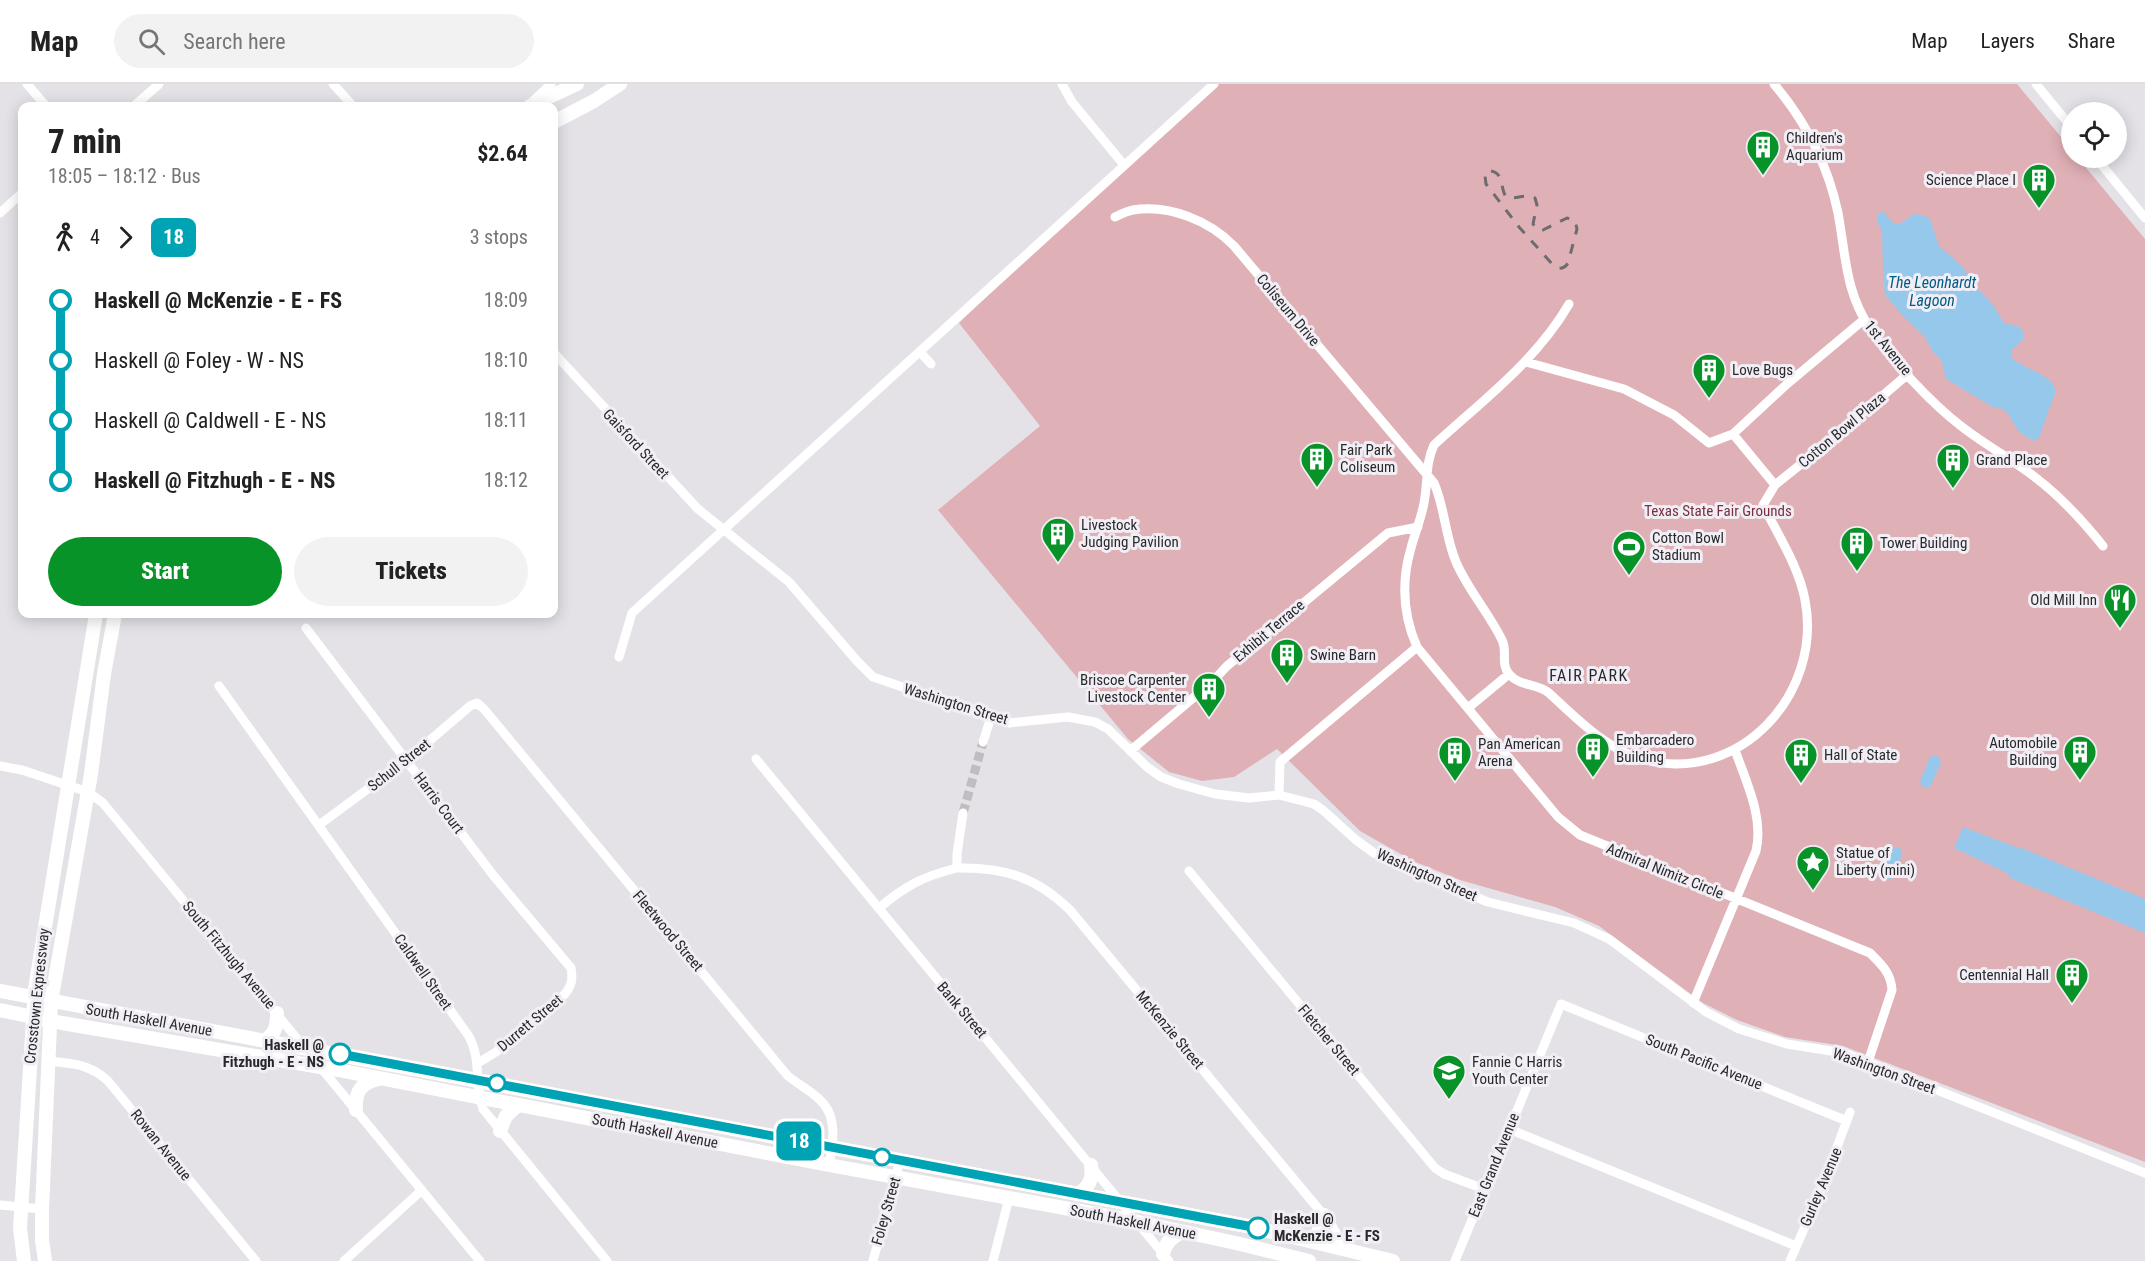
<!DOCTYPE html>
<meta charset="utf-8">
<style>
:root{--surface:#fff;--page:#f2f2f2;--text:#222;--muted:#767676;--line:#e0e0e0;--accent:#079328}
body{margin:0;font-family:"Roboto Condensed",sans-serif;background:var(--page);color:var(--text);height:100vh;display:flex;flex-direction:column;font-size:22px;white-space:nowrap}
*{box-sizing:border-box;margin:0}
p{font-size:20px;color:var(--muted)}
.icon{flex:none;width:33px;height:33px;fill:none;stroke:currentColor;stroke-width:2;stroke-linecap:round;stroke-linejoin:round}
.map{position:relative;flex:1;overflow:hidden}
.panel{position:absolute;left:18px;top:18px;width:540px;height:516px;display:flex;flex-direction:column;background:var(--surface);border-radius:12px;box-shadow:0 3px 15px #0003}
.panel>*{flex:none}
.badge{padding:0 12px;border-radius:9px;font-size:21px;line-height:39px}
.controls{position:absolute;left:2061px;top:18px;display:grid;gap:12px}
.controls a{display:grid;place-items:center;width:66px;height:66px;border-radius:50%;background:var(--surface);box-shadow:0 3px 15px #0003;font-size:30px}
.map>.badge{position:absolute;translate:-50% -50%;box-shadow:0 0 0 3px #fff}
.legs{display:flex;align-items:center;gap:9px;height:66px;padding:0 30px;font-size:20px}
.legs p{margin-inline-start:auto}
.head{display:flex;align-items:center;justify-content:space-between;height:102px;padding:0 30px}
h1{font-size:33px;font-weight:800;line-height:45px}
.primary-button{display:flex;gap:12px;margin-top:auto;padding:12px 30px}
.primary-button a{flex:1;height:69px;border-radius:36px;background:var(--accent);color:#fff;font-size:24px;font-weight:800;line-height:69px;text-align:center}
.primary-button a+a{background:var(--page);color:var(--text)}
ul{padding:0 30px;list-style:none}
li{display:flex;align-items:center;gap:21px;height:60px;font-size:22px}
li i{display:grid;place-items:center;width:9px;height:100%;margin:0 8px;background:currentColor}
li i::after{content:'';width:15px;height:15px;margin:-8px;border:4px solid;border-radius:50%;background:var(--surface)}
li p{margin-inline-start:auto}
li:first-child i{background:linear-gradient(#0000 50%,currentColor 0)}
li:last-child i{background:linear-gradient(currentColor 50%,#0000 0)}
header{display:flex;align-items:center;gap:36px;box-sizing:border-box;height:84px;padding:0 30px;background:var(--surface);border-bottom:2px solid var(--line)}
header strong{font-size:28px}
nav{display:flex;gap:33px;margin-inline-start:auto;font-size:21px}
.search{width:420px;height:54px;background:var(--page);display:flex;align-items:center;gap:15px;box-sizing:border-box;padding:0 21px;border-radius:33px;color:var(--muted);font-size:22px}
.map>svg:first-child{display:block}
.green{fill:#e0b0b7}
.water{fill:#96c8ec}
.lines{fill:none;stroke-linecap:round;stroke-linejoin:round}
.street-tunnel{stroke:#bfbdc1;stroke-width:9;stroke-dasharray:9 4.5;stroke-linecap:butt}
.street{stroke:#fff;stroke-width:9}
.secondary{stroke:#fff;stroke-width:14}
.rail{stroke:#6d6c6f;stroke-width:3;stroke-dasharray:10 10;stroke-linecap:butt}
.line-1-casing{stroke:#fff;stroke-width:14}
.line-1{stroke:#00a3b4;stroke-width:9}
.stop-1-dot{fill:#fff;stroke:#00a3b4;stroke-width:3}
.labels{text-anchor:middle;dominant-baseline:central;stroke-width:6;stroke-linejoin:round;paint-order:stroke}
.poi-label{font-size:15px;fill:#29282a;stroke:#f1eff5;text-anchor:start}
.street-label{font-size:15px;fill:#29282a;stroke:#f1eff5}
.park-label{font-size:15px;fill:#792f40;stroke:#f1eff5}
.stop-label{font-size:15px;font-weight:bold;fill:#29282a;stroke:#f1eff5;text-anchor:end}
.water-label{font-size:16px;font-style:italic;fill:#005987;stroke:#f1eff5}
.neighbourhood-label{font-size:16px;letter-spacing:1.5px;fill:#29282a;stroke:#f1eff5}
</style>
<header>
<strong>Map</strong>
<div class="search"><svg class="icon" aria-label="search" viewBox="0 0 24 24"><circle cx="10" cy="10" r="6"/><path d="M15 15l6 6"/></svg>Search here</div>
<nav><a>Map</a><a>Layers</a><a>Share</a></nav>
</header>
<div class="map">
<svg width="2145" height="1177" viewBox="0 0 2145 1177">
<rect width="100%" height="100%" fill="#e4e2e7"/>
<path class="green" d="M1211,0H2017L2071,65L2072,74H2078L2145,155V1078L1843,962L1785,953L1737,936L1703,919L1599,842L1555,823L1460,796L1413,777L1360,747L1277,665L1234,693L1202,697L1169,688L1128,655L938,426L1040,342L959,239Z"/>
<path class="water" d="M1884,128L1893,139L1900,140L1914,130L1923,131L1930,135L1939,162L1963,183L1971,197L1993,221L2004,239L2018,242L2024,248L2023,256L2012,266V274C2026,286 2049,289 2056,306L2039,354L2034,357C2030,354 2024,352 2021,349C2009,338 2012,324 1993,323L1946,295L1941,275L1933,268L1925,253L1904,233L1885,211L1883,186L1882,148L1877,137L1878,129Z
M1935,671L1939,673L1941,678L1931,702L1926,704L1922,702L1920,697L1930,673Z
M1963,743L2021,765L2022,764L2145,815V849L2008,793L2009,790L1954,764Z
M1896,763L1901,765L1902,771L1893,794L1888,796L1883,794L1881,789L1892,766Z"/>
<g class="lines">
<path class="street-tunnel" d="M963,729L983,658"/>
<path class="street" d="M27,0L46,22
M333,0L353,22
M1062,0L1072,18L1124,81
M1774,0C1806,38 1828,81 1838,129C1846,172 1845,208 1871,246C1891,276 1932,320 1961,342C1985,361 2012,375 2036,394C2061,413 2083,437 2103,462
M2036,0L2072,44
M533,17L551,0
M134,22L159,0
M2096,74L2145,134
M0,129L22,109
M1115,133C1121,130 1127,127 1133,126C1169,120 1210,137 1234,162L1434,399C1445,424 1445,452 1456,478C1468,506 1489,529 1502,556C1508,568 1500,579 1509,590C1520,603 1537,599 1549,609C1577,635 1607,666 1645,676C1741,700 1823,609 1805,516C1799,483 1778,451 1763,421L1775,401L1733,350L1709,359L1674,331L1624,305L1526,278
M920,268L931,280
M554,269L698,425L789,498L857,577L873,593L1009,639L1068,633L1095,638L1108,645L1147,683L1161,693L1179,700L1215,710L1249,714L1279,711L1314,720L1324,727L1356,756L1374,769L1400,782L1488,818L1574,839L1609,855L1706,928L1739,945L1787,960L1844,969L2145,1089
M1733,350L1787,300L1861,238
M1775,401L1831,356L1908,290
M306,544L493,791L571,884C573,895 572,901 565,910L496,968L478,979
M1417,563L1558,733L1580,751L1870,869C1882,881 1891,889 1892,906L1868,978
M619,573L632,529L1214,0
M219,602L468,951C482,974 474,1000 483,1025L607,1177
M1468,624L1509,590
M983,658L991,633
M1130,667L1212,598L1227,582L1388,449L1418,443
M756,675L1169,1177
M0,682L22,686L88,708L103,719L480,1177
M1279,711L1280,678L1417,563C1403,531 1401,498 1411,464C1415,449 1421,435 1424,419C1428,399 1425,380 1434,361C1482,317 1536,277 1569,220
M319,741L407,676L470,622L477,619L484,625L787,991C797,1000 812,1007 821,1017C838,1033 833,1061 829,1081
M957,784C1004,783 1036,793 1070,826L1331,1140L1345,1165
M1189,787L1435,1084L1444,1090L1484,1105
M879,824C905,802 924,792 957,784V770L963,729
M1693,919L1756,767C1764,733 1746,698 1735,666
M47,977C71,979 90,980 108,997L256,1177
M1509,1045L1796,1162
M0,1121L42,1125
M344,1177L422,1106
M873,1177L900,1076
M993,1177L1009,1114
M1455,1177L1561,920L1847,1037
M1790,1177L1823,1101L1850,1028"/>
<path class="secondary" d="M530,22L577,0
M554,38L594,17L620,0
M0,907L1247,1142L1393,1177
M0,926L62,939L338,986L829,1081L1124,1135L1236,1159L1309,1177
M264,957C276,949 277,942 277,929
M356,1026C355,1007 361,999 379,995
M500,1047L506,1032L518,1021
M1079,1110C1090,1101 1093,1095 1091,1081
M1309,1157C1319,1150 1322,1143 1324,1131
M1163,1170C1165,1159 1173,1152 1182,1148
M24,1177L20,1144L35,905L96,530
M45,1177L42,1156V1125L51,918L91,690L104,590L115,530"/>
<path class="rail" d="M1491,87C1504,89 1500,104 1506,113C1515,116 1526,109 1535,114L1537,121L1533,140L1538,146H1543L1567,134L1575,137L1577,145L1568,179C1565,184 1560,186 1554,182L1519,143L1486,100L1485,92Z"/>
</g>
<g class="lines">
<defs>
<path id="line-1" d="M340,970L1258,1144"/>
</defs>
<use href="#line-1" class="line-1-casing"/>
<use href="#line-1" class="line-1"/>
</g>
<defs>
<symbol id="building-pin" viewBox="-11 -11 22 30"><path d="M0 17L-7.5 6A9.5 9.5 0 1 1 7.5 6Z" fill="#079328" stroke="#f1eff5"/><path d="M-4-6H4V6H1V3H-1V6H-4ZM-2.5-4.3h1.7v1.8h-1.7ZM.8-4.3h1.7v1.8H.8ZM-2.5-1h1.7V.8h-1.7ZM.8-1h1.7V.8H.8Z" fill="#fff"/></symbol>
<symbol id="stadium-pin" viewBox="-11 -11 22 30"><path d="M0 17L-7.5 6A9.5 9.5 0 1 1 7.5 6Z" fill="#079328" stroke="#f1eff5"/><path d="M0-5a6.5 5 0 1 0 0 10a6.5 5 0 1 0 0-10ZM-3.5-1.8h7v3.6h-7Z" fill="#fff"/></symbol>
<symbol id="restaurant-pin" viewBox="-11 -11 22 30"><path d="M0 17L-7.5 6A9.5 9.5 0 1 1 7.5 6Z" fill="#079328" stroke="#f1eff5"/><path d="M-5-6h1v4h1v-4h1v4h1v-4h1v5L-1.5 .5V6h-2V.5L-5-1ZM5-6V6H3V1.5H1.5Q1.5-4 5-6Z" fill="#fff"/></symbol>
<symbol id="sight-pin" viewBox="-11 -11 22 30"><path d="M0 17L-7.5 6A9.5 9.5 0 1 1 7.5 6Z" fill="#079328" stroke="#f1eff5"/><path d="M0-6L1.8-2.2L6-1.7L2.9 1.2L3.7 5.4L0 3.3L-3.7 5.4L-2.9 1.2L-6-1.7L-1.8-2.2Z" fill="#fff"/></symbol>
<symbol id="school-pin" viewBox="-11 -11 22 30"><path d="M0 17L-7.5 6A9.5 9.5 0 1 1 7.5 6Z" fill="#079328" stroke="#f1eff5"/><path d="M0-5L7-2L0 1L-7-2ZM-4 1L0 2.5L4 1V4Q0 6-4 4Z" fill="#fff"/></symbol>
</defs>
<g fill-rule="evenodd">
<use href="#building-pin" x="1744" y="44" width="38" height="52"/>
<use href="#building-pin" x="2020" y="77" width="38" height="52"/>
<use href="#building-pin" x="1690" y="267" width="38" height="52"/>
<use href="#building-pin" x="1298" y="356" width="38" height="52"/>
<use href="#building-pin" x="1934" y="357" width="38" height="52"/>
<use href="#building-pin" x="1039" y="431" width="38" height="52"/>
<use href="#building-pin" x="1838" y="440" width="38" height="52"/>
<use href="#stadium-pin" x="1610" y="444" width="38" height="52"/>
<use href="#restaurant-pin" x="2101" y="497" width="38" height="52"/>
<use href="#building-pin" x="1268" y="552" width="38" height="52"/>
<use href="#building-pin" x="1190" y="586" width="38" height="52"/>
<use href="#building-pin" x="1574" y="646" width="38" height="52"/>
<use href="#building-pin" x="2061" y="649" width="38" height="52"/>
<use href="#building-pin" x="1436" y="650" width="38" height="52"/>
<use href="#building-pin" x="1782" y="652" width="38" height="52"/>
<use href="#sight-pin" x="1794" y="759" width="38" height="52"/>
<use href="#building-pin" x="2053" y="872" width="38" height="52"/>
<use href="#school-pin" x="1430" y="968" width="38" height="52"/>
</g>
<g class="stop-1-dot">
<circle cx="340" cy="970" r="10"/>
<circle cx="497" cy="999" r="8"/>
<circle cx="882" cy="1073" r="8"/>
<circle cx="1258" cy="1144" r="10"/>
</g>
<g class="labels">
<g class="poi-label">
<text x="1786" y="54">Children's<tspan x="1786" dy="17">Aquarium</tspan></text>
<text x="2016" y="96" text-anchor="end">Science Place I</text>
<text x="1732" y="286">Love Bugs</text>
<text x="1340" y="366">Fair Park<tspan x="1340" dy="17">Coliseum</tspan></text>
<text x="1976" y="376">Grand Place</text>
<text x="1081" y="441">Livestock<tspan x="1081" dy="17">Judging Pavilion</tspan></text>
<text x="1652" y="454">Cotton Bowl<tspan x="1652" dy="17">Stadium</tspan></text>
<text x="1880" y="459">Tower Building</text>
<text x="2097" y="516" text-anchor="end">Old Mill Inn</text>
<text x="1310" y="571">Swine Barn</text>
<text x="1186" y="596" text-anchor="end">Briscoe Carpenter<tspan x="1186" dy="17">Livestock Center</tspan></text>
<text x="1616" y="656">Embarcadero<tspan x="1616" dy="17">Building</tspan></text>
<text x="2057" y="659" text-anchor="end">Automobile<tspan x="2057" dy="17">Building</tspan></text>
<text x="1478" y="660">Pan American<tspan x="1478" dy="17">Arena</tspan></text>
<text x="1824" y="671">Hall of State</text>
<text x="1836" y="769">Statue of<tspan x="1836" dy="17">Liberty (mini)</tspan></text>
<text x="2049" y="891" text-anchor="end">Centennial Hall</text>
<text x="1472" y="978">Fannie C Harris<tspan x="1472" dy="17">Youth Center</tspan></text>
</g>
<g class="street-label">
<text transform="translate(1288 226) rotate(50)">Coliseum Drive</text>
<text transform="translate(1888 264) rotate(51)">1st Avenue</text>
<text transform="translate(1842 346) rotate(-40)">Cotton Bowl Plaza</text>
<text transform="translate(636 360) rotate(47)">Gaisford Street</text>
<text transform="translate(1269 547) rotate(-40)">Exhibit Terrace</text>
<text transform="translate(956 620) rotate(17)">Washington Street</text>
<text transform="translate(399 681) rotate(-38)">Schull Street</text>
<text transform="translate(439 719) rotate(53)">Harris Court</text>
<text transform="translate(1665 787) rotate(22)">Admiral Nimitz Circle</text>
<text transform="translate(1427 791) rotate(24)">Washington Street</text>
<text transform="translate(668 847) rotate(50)">Fleetwood Street</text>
<text transform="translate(229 871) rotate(50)">South Fitzhugh Avenue</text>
<text transform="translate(423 888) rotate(55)">Caldwell Street</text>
<text transform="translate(37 912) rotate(-84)">Crosstown Expressway</text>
<text transform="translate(962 926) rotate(50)">Bank Street</text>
<text transform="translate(149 936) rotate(10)">South Haskell Avenue</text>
<text transform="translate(530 939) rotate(-40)">Durrett Street</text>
<text transform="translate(1170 946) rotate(50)">McKenzie Street</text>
<text transform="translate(1329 956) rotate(50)">Fletcher Street</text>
<text transform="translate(1704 978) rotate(22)">South Pacific Avenue</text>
<text transform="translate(1884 987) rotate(20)">Washington Street</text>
<text transform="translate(655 1047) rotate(11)">South Haskell Avenue</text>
<text transform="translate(161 1061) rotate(51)">Rowan Avenue</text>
<text transform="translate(1494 1081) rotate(-68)">East Grand Avenue</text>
<text transform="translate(1821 1103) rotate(-67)">Gurley Avenue</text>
<text transform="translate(886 1127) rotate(-74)">Foley Street</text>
<text transform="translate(1133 1138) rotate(11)">South Haskell Avenue</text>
</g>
<g class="park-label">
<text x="1718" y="427">Texas State Fair Grounds</text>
</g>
<g class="stop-label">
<text x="324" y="961">Haskell @<tspan x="324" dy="17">Fitzhugh - E - NS</tspan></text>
<text x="1274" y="1135" text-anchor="start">Haskell @<tspan x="1274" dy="17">McKenzie - E - FS</tspan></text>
</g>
<g class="water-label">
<text x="1932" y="198">The Leonhardt<tspan x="1932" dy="18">Lagoon</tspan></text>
</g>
<g class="neighbourhood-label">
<text x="1589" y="591">FAIR PARK</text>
</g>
</g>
</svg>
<div class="controls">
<a><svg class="icon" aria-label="locate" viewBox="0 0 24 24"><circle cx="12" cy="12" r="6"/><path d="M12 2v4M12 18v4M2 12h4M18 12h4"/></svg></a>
</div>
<b class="badge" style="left:799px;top:1057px;background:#00a3b4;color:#fff">18</b>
<section class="panel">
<div class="head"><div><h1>7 min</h1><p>18:05 – 18:12 · Bus</p></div><b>$2.64</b></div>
<div class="legs"><svg class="icon" aria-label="walk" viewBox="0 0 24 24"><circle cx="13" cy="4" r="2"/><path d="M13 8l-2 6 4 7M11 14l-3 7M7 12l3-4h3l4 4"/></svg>4<svg class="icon" aria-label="forward" viewBox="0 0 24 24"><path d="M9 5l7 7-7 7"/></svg><b class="badge" style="background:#00a3b4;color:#fff">18</b><p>3 stops</p></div>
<ul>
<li><i style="color:#00a3b4"></i><b>Haskell @ McKenzie - E - FS</b><p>18:09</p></li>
<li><i style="color:#00a3b4"></i><span>Haskell @ Foley - W - NS</span><p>18:10</p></li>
<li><i style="color:#00a3b4"></i><span>Haskell @ Caldwell - E - NS</span><p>18:11</p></li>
<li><i style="color:#00a3b4"></i><b>Haskell @ Fitzhugh - E - NS</b><p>18:12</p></li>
</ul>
<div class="primary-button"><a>Start</a><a>Tickets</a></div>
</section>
</div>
